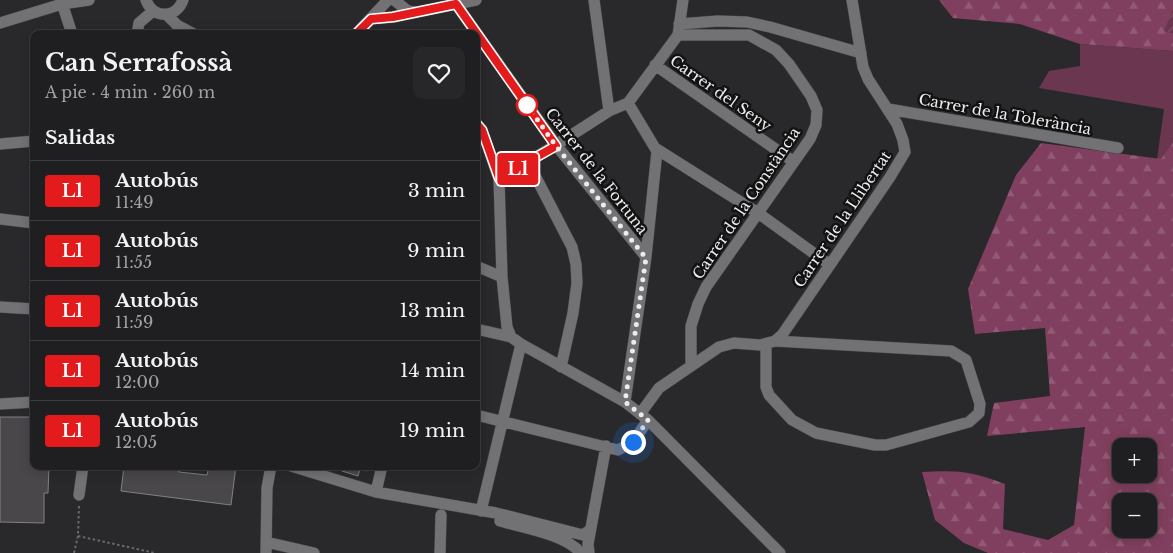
<!DOCTYPE html>
<html lang="es">
<meta charset="utf-8">
<style>
:root{--surface:#1f1f21;--page:#27272a;--text:#f1f3f6;--muted:#a1a2a5;--line:#3c3d3f}
body{margin:0;font-family:"Libre Baskerville",serif;background:var(--page);color:var(--text);height:100vh;display:flex;flex-direction:column;font-size:19px;white-space:nowrap}
*{box-sizing:border-box;margin:0}
p{font-size:16px;color:var(--muted)}
.icon{flex:none;width:28px;height:28px;fill:none;stroke:currentColor;stroke-width:2;stroke-linecap:round;stroke-linejoin:round}
.map{position:relative;flex:1;overflow:hidden}
.details{position:absolute;left:30px;top:30px;width:450px;height:440px;display:flex;flex-direction:column;background:var(--surface);border-radius:10px;box-shadow:0 2px 12px #0003,0 0 0 1px var(--line)}
.details>*{flex:none}
.badge{padding:0 10px;border-radius:4px;font-size:18px;line-height:32px}
.fabs{position:absolute;left:1112px;top:438px;display:grid;gap:10px}
.fabs a{display:grid;place-items:center;width:45px;height:45px;border-radius:10px;background:var(--surface);box-shadow:0 2px 12px #0003,0 0 0 1px var(--line);font-size:25px}
.you{position:absolute;width:25px;height:25px;margin:-12px;border:4px solid #fff;border-radius:50%;background:#1a73e8;box-shadow:0 0 0 8px #1a73e833}
.map>.badge{position:absolute;translate:-50% -50%;box-shadow:0 0 0 2px #fff}
h2{padding:0 15px;font-size:19px;line-height:45px}
.round{display:grid;place-items:center;flex:none;width:52px;height:52px;border-radius:10px;background:var(--page)}
.headline{display:flex;align-items:center;justify-content:space-between;height:85px;padding:0 15px}
h1{font-size:24px;font-weight:700;line-height:38px}
ul{padding:0;list-style:none}
li{display:flex;align-items:center;gap:15px;height:60px;padding:0 15px;border-top:1px solid var(--line)}
li div{flex:1}
li b{display:block;font-size:19px}
li em{font-style:normal}
li .badge{min-width:55px;font-weight:700;text-align:center}
.map>svg:first-child{display:block}
.green{fill:#6b364f}
.forest{fill:url(#forest-firs);fill-rule:evenodd}
.garden{fill:url(#garden-furrows)}
.building{fill:#4a474a;stroke:#838083}
.lines{fill:none;stroke-linecap:round;stroke-linejoin:round}
.minor-casing{stroke:#464648;stroke-width:12}
.path{stroke:#69696b;stroke-width:2;stroke-dasharray:2.5 2.5;stroke-linecap:butt}
.minor{stroke:#727275;stroke-width:11}
.line-casing{stroke:#fff;stroke-width:11}
.line{stroke:#e31b1d;stroke-width:8}
.walk{stroke:#ececee;stroke-width:5;stroke-dasharray:0 9}
.stop-dot{fill:#fff;stroke:#e31b1d;stroke-width:2.5}
.labels{text-anchor:middle;dominant-baseline:central;stroke-width:5;stroke-linejoin:round;paint-order:stroke}
.street-label{font-size:15px;fill:#ececee;stroke:#121213}
</style>
<div class="map">
<svg width="1173" height="553" viewBox="0 0 1173 553">
<defs>
<pattern id="forest-firs" width="22" height="20" patternUnits="userSpaceOnUse" patternTransform="scale(1.25)"><rect width="22" height="20" fill="#803f5e"/><path d="M5 1l3.5 6h-7zM16 11l3.5 6h-7z" fill="#925b75"/></pattern>
<pattern id="garden-furrows" width="10" height="10" patternUnits="userSpaceOnUse" patternTransform="scale(1.25)"><rect width="10" height="10" fill="#6b364f"/><path d="M-1 1l2-2M0 10L10 0M9 11l2-2" fill="none" stroke="#805369"/></pattern>
</defs>
<rect width="100%" height="100%" fill="#29292c"/>
<path class="green" d="M1080,44L1173,51V142L1162,159H1157L1164,109L1039,88L1049,71L1080,66Z"/>
<path class="forest" d="M939,0H1173V10L1165,31L1173,33V51L1080,44L1020,24L953,18Z
M1173,142V553H988L964,543L935,520L922,472C957,470 972,471 1005,484L1003,529L1048,540L1074,525L1085,427L987,436L994,403L1050,396L1045,328L975,334L968,289L1016,175L1041,143L1161,159ZM1121,446H1149V474H1121ZM1121,501H1149V529H1121Z"/>
<path class="garden" d="M1173,10V33L1164,31Z"/>
<path class="building" d="M0,417H34V466H49L48,493H44V523L0,522Z
M124,466H180L179,472L207,475L209,466H236L231,505L121,491Z
M344,466H368L367,471L360,469L358,476L342,471Z"/>
<g class="lines">
<defs>
<path id="minor" d="M61,0L72,34
M146,0C153,19 176,19 183,0
M394,0L408,11L415,12
M594,0L609,111
M456,4L556,145L646,257
M167,15L177,25L194,34
M371,19L393,17L476,0
M0,23L62,4L89,0
M679,24L718,21L747,22L770,27L861,53
M137,34L139,23L153,11
M356,34L388,0
M678,35H749L776,50L789,64L811,96L817,110L816,125L810,139L706,287L698,304L691,326V366
M655,65L794,162
M628,103L655,148L758,213L830,265
M888,109L1118,148
M476,123L482,130L499,179L502,277L507,327L511,337
M0,144L34,141
M528,162L572,247L576,264L577,283L573,313L561,367
M499,179L556,145L609,111L628,103L678,35L683,0
M0,219L34,223
M476,266L502,277
M0,307L34,309
M476,329L511,337L521,344L625,402L648,420L780,553
M775,341L782,335L890,177L905,152L903,140L897,124L868,79L863,67L852,0
M625,402L646,257L657,151L655,148
M0,404L34,402
M640,414L659,388L719,347L734,343L760,345L775,341L951,351L966,360L980,404L979,413L969,422L886,445H875L816,433L792,420L769,395L766,387V344
M476,415L618,450L633,442L648,420
M291,466L376,492L496,513L583,535L590,530
M376,492L382,466
M79,495L83,466
M481,511L521,344
M500,521C524,528 564,534 581,553
M266,542L314,553
M266,553L267,488L271,466
M440,553L441,515
M589,553L588,544L606,446"/>
</defs>
<use href="#minor" class="minor-casing"/>
<path class="path" d="M78,536L155,553
M74,553L78,536L79,506"/>
<use href="#minor" class="minor"/>
</g>
<g class="lines">
<defs>
<path id="line" d="M356,34L371,19L393,17L456,4L556,146L499,178L482,130L476,123"/>
</defs>
<use href="#line" class="line-casing"/>
<use href="#line" class="line"/>
<path class="walk" d="M527,105L556,146L646,258L625,402L648,420L633,442"/>
</g>
<circle class="stop-dot" cx="527" cy="105" r="10"/>
<g class="labels">
<g class="street-label">
<text transform="translate(721 93) rotate(35)">Carrer del Seny</text>
<text transform="translate(1005 114) rotate(10)">Carrer de la Tolerància</text>
<text transform="translate(597 171) rotate(52)">Carrer de la Fortuna</text>
<text transform="translate(746 203) rotate(-56)">Carrer de la Constància</text>
<text transform="translate(842 219) rotate(-56)">Carrer de la Llibertat</text>
</g>
</g>
</svg>
<div class="fabs">
<a>+</a>
<a>−</a>
</div>
<div class="you" style="left:633px;top:442px"></div>
<b class="badge" style="left:518px;top:169px;background:#e31b1d;color:#fff">L1</b>
<section class="details">
<div class="headline"><div><h1>Can Serrafossà</h1><p>A pie · 4 min · 260 m</p></div><a class="round"><svg class="icon" aria-label="heart" viewBox="0 0 24 24"><path d="M12 20l-8-8c-3-5 5-10 8-4 3-6 11-1 8 4z"/></svg></a></div>
<h2>Salidas</h2>
<ul>
<li><span class="badge" style="background:#e31b1d;color:#fff">L1</span><div><b>Autobús</b><p>11:49</p></div><em>3 min</em></li>
<li><span class="badge" style="background:#e31b1d;color:#fff">L1</span><div><b>Autobús</b><p>11:55</p></div><em>9 min</em></li>
<li><span class="badge" style="background:#e31b1d;color:#fff">L1</span><div><b>Autobús</b><p>11:59</p></div><em>13 min</em></li>
<li><span class="badge" style="background:#e31b1d;color:#fff">L1</span><div><b>Autobús</b><p>12:00</p></div><em>14 min</em></li>
<li><span class="badge" style="background:#e31b1d;color:#fff">L1</span><div><b>Autobús</b><p>12:05</p></div><em>19 min</em></li>
</ul>
</section>
</div>
